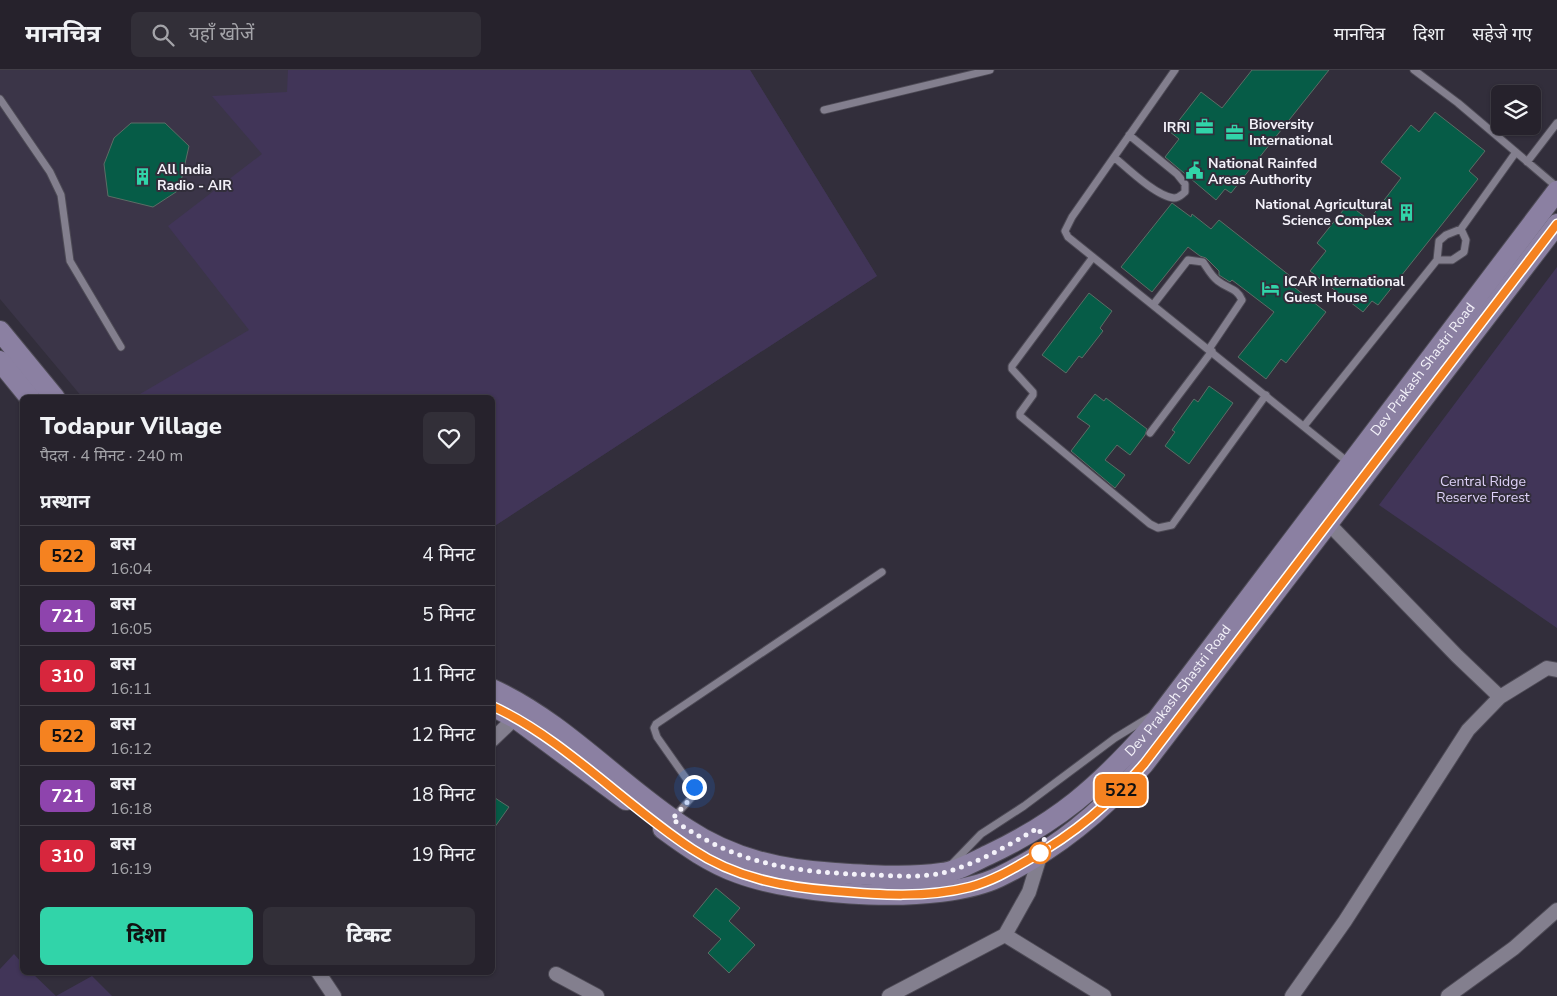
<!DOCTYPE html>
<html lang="hi">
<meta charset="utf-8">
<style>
:root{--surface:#26222c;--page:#322f38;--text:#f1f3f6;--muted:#a4a4a9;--line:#423f48;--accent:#31d4a9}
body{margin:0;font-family:"Nunito Sans","Noto Sans Devanagari",sans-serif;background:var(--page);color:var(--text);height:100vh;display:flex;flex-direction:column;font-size:19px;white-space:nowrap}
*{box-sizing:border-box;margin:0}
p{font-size:16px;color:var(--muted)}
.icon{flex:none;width:28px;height:28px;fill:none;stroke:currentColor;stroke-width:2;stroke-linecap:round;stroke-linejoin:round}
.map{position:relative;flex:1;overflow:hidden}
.side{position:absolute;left:20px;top:325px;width:475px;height:580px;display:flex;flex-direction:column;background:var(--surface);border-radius:8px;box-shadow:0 1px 4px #0004,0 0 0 1px var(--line)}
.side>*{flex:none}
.badge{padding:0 10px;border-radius:8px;font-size:18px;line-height:32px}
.buttons{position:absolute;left:1491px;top:15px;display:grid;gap:10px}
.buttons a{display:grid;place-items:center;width:50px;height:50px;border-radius:8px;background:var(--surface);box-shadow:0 1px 4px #0004,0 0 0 1px var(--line);font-size:25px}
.you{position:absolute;width:25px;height:25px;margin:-12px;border:4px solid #fff;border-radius:50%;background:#1a73e8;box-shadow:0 0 0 8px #1a73e833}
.map>.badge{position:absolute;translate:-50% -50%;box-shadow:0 0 0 2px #fff}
h2{padding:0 20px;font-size:19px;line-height:45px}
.round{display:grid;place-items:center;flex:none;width:52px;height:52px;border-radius:8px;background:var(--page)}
.overview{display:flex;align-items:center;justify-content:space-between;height:85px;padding:0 20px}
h1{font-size:24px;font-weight:800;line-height:38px}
.cta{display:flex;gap:10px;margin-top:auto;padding:10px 20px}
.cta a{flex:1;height:58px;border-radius:8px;background:var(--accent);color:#111;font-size:20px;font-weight:800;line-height:58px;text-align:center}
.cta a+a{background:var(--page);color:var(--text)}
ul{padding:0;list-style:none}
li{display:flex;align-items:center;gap:15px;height:60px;padding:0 20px;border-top:1px solid var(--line)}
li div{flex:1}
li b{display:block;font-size:19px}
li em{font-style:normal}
li .badge{min-width:55px;font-weight:700;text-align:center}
header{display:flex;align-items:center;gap:30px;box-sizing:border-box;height:70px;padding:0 25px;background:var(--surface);border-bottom:1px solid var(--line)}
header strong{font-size:24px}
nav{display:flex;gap:28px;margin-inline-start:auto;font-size:18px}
.search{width:350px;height:45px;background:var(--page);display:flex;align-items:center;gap:12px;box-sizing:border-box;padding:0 18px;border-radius:8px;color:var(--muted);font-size:19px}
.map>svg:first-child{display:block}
.built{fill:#3b3548}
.green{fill:#413558}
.building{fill:#065c47;stroke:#5c6d66}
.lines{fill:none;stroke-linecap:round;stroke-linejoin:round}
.lane-casing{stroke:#4e4b56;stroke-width:9}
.street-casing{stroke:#4e4b56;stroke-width:16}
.secondary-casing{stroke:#4e4b56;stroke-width:22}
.lane{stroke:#837f8e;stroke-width:7}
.street{stroke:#837f8e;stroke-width:14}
.secondary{stroke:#8b80a2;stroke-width:20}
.line-casing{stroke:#fff;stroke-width:11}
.line{stroke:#f58220;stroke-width:8}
.walk{stroke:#f4f2fa;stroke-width:5;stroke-dasharray:0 9}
.stop-dot{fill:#fff;stroke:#f58220;stroke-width:2.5}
.labels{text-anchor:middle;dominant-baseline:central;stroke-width:4;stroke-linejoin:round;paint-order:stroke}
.poi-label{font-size:14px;font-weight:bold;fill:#f4f2fa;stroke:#322e3b;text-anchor:start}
.street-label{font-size:14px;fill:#f4f2fa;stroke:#322e3b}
.park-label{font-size:14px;fill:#ded2f8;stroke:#322e3b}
</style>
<header>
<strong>मानचित्र</strong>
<div class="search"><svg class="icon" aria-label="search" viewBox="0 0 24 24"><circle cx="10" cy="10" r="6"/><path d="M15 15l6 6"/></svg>यहाँ खोजें</div>
<nav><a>मानचित्र</a><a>दिशा</a><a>सहेजे गए</a></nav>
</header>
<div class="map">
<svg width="1557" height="926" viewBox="0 0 1557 926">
<rect width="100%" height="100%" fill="#322e3b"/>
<path class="built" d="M0,0H750L877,206L493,457L492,328L82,327L0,229Z"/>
<path class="green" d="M288,0H750L877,206L493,457L492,328L135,327L249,260L168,156L262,84L212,26L287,22Z
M1557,197V558L1379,435Z
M14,884L22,893V902L32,903L56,926L92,906L112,926H0V899Z"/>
<path class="building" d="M1252,0H1329L1231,123L1225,119L1216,130L1165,87L1179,69L1170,62L1201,22L1222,38Z
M1435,42L1485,81L1469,101L1478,109L1378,235L1372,231L1363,242L1310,201L1326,181L1317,173L1348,134L1369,150L1401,108L1381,92L1411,55L1419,62Z
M131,53H165L189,76L179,120L153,137L108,126L104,94L114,68Z
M1172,133L1191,147L1192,144L1211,159L1219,150L1294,209L1290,214L1326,242L1286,293L1281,289L1266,309L1238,287L1274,242L1232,210L1230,212L1219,205V201L1206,188L1200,186L1188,177L1152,222L1121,197Z
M1089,223L1112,241L1100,258L1103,261L1082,288L1079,286L1066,303L1042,285Z
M1209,316L1233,333L1189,394L1165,376L1175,362L1172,360L1194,329L1198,332Z
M1095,324L1104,331L1106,328L1147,359L1145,365L1130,385L1117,375L1105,390L1125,405L1115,418L1071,381L1090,356L1077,347Z
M492,726L509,737L492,761Z
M716,818L740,838L729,851L755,875L729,903L708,883L721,869L693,846Z"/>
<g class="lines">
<defs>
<path id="lane" d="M1175,0L1072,147L1065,161L1068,167L1349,393
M1414,0L1458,33L1557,117
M0,29L50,102L61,125L70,191L121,277
M824,40L990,0
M1114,87C1127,98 1157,127 1174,128C1179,128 1181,125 1185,122V114L1177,104L1129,65
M1527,92L1557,53
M1093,187L1012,296V299L1033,322V325L1020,343V346L1150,454L1158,458L1172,455L1266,325
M1437,190H1452L1464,182L1466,170L1461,159
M1153,235L1188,190L1203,192C1207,198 1212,207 1218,211C1228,219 1237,218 1242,230L1209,279
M1304,356L1437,190L1439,171L1446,165L1461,159L1516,82
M1150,363L1212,281
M674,747L693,726L695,721L657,667L654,658L656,654L882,502
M950,796L981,764L1024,736L1115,668L1151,646"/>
<path id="street" d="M1328,453L1457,586L1500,627L1547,598L1557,600
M492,670L515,648
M1005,865L1104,926
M318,902L334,926
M556,904L597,926
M889,926L1005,865L1029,822L1041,783
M1292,926L1345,851L1468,660L1500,627
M1448,926L1514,878L1557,840"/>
<g id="secondary">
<path d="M0,261L55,328"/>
<path d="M0,291L30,328"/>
<path id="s1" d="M492,619C566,653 620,716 687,759C732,789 782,800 835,803C870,805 907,808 942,803C958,801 973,792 988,785C1058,752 1098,717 1149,660L1557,121"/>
<path d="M492,636L515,648L626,730"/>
<path d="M663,759C686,776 710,793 738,803C800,826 938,836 999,807C1057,779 1101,742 1144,694L1557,154"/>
</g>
</defs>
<use href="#lane" class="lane-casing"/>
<use href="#street" class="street-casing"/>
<use href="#secondary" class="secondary-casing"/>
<use href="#lane" class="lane"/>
<use href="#street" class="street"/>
<use href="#secondary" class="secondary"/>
</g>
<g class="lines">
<defs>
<path id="line" d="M492,636C563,668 626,736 692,779C735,808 784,817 835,821C879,825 927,828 970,817C992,811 1009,801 1028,790C1077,762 1107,736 1144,694L1557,154"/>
</defs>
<use href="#line" class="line-casing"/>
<use href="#line" class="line"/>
<path class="walk" d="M694,717L693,726L672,749C739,796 794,802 874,805C896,806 924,808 946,802C978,793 1009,775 1038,758L1049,778L1040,783"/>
</g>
<defs>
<symbol id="office-bare" viewBox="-9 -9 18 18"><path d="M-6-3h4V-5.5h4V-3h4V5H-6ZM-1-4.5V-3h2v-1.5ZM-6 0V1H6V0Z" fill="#31d4a9" stroke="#322e3b" stroke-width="2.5" paint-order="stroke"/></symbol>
<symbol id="civic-bare" viewBox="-9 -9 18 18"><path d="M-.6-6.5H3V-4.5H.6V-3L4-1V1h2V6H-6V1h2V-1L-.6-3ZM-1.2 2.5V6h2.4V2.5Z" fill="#31d4a9" stroke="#322e3b" stroke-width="2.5" paint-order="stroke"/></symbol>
<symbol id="building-bare" viewBox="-9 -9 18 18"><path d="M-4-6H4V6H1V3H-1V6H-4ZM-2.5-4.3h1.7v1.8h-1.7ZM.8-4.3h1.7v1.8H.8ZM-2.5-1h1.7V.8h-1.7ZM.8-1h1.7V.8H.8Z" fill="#31d4a9" stroke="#322e3b" stroke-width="2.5" paint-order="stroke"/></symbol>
<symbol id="hotel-bare" viewBox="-9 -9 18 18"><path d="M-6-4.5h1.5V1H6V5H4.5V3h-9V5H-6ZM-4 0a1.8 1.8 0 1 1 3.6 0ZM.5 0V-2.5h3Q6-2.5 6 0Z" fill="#31d4a9" stroke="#322e3b" stroke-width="2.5" paint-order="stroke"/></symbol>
</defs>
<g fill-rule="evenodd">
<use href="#office-bare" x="1192" y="44" width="25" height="25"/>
<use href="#office-bare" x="1222" y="50" width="25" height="25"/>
<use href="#civic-bare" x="1182" y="88" width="25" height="25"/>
<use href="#building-bare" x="130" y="94" width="25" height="25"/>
<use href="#building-bare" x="1394" y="130" width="25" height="25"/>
<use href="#hotel-bare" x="1258" y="206" width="25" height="25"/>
</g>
<circle class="stop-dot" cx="1040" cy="783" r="10"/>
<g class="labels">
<g class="poi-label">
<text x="1249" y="54">Bioversity<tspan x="1249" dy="16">International</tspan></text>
<text x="1190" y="57" text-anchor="end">IRRI</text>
<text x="1208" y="93">National Rainfed<tspan x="1208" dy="16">Areas Authority</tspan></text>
<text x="157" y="99">All India<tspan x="157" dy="16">Radio - AIR</tspan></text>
<text x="1392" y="134" text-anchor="end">National Agricultural<tspan x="1392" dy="16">Science Complex</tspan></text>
<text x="1284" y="211">ICAR International<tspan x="1284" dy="16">Guest House</tspan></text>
</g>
<g class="street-label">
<text stroke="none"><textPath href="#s1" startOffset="1212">Dev Prakash Shastri Road</textPath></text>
<text stroke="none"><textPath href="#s1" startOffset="808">Dev Prakash Shastri Road</textPath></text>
</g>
<g class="park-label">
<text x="1483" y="411">Central Ridge<tspan x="1483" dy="16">Reserve Forest</tspan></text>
</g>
</g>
</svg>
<div class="buttons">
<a><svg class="icon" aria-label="layers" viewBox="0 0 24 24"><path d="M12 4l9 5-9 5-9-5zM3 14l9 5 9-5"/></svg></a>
</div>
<div class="you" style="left:694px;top:717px"></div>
<b class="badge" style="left:1121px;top:720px;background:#f58220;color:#111">522</b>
<section class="side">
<div class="overview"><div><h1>Todapur Village</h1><p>पैदल · 4 मिनट · 240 m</p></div><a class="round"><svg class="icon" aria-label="heart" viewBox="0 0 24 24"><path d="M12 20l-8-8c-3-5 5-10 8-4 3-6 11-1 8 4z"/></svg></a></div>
<h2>प्रस्थान</h2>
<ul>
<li><span class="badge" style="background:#f58220;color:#111">522</span><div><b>बस</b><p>16:04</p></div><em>4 मिनट</em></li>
<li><span class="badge" style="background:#8e44ad;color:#fff">721</span><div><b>बस</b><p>16:05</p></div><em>5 मिनट</em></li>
<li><span class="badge" style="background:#d7263d;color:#fff">310</span><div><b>बस</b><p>16:11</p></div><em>11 मिनट</em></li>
<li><span class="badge" style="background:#f58220;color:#111">522</span><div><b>बस</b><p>16:12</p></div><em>12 मिनट</em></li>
<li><span class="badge" style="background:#8e44ad;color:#fff">721</span><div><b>बस</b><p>16:18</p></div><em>18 मिनट</em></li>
<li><span class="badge" style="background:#d7263d;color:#fff">310</span><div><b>बस</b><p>16:19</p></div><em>19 मिनट</em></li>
</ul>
<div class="cta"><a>दिशा</a><a>टिकट</a></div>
</section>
</div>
